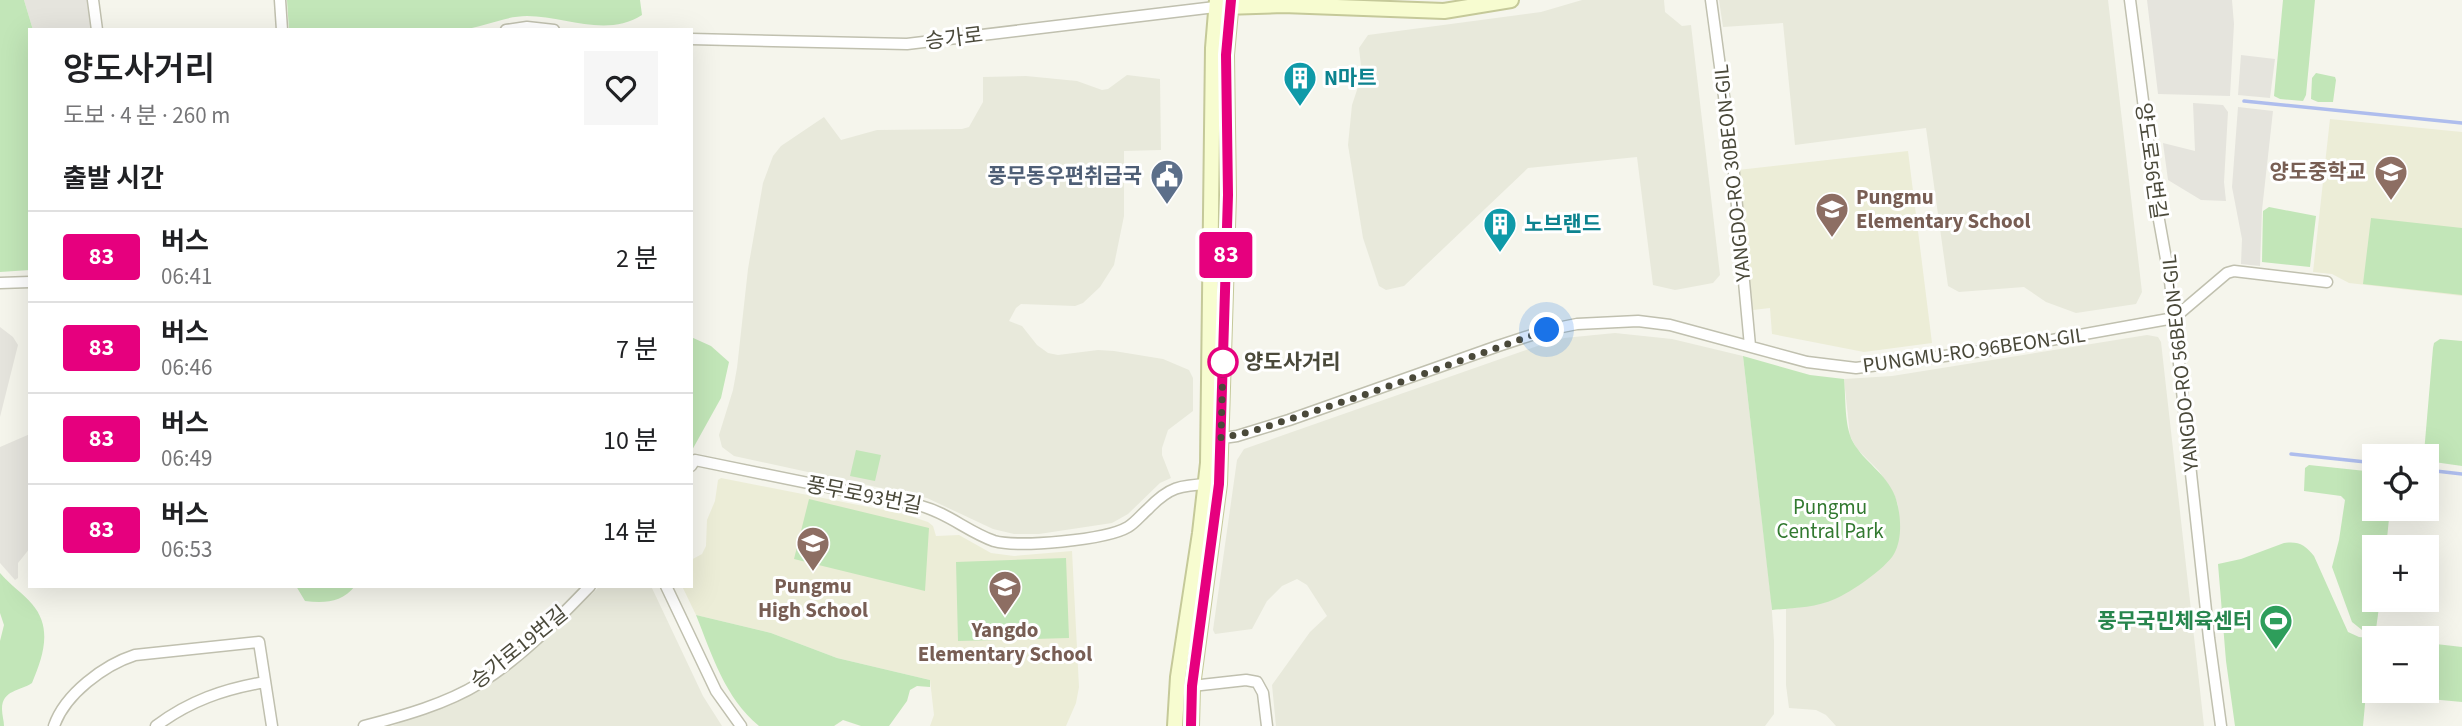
<!DOCTYPE html>
<html lang="ko">
<meta charset="utf-8">
<style>
:root{--surface:#fff;--page:#f6f6f6;--text:#202124;--muted:#757577;--line:#e0e0e0}
body{margin:0;font-family:"Source Sans 3","Noto Sans KR",sans-serif;background:var(--page);color:var(--text);height:100vh;display:flex;flex-direction:column;font-size:26px;white-space:nowrap}
*{box-sizing:border-box;margin:0}
p{font-size:23px;color:var(--muted)}
.icon{flex:none;width:38px;height:38px;fill:none;stroke:currentColor;stroke-width:2;stroke-linecap:round;stroke-linejoin:round}
.map{position:relative;flex:1;overflow:hidden}
.sheet{position:absolute;left:28px;top:28px;width:665px;height:560px;display:flex;flex-direction:column;background:var(--surface);border-radius:0px;box-shadow:0 7px 28px #0002}
.sheet>*{flex:none}
.badge{padding:0 14px;border-radius:5px;font-size:24px;line-height:46px}
.fabs{position:absolute;left:2362px;top:444px;display:grid;gap:14px}
.fabs a{display:grid;place-items:center;width:77px;height:77px;border-radius:0px;background:var(--surface);box-shadow:0 7px 28px #0002;font-size:35px}
.you{position:absolute;width:35px;height:35px;margin:-18px;border:5px solid #fff;border-radius:50%;background:#1a73e8;box-shadow:0 0 0 10px #1a73e833}
.map>.badge{position:absolute;translate:-50% -50%;box-shadow:0 0 0 4px #fff}
h2{padding:0 35px;font-size:26px;line-height:63px}
.round{display:grid;place-items:center;flex:none;width:74px;height:74px;border-radius:0px;background:var(--page)}
.summary{display:flex;align-items:center;justify-content:space-between;height:119px;padding:0 35px}
h1{font-size:33px;font-weight:600;line-height:52px}
ul{padding:0;list-style:none}
li{display:flex;align-items:center;gap:21px;height:91px;padding:0 35px;border-top:2px solid var(--line)}
li div{flex:1}
li b{display:block;font-size:26px}
li em{font-style:normal}
li .badge{min-width:77px;font-weight:700;text-align:center}
.map>svg:first-child{display:block}
.residential{fill:#e8e9db}
.industrial{fill:#e5e4dd}
.education{fill:#ecedd7}
.green{fill:#c2e6b8}
.lines{fill:none;stroke-linecap:round;stroke-linejoin:round}
.stream{stroke:#aebded;stroke-width:3.5}
.street-casing{stroke:#c0c0af;stroke-width:13}
.secondary-casing{stroke:#c5c999;stroke-width:18}
.street{stroke:#fff;stroke-width:10}
.secondary{stroke:#f7fcd0;stroke-width:14}
.line-casing{stroke:#fff;stroke-width:16}
.line{stroke:#e6007e;stroke-width:10}
.walk{stroke:#4a493a;stroke-width:7;stroke-dasharray:0 12.6}
.stop-dot{fill:#fff;stroke:#e6007e;stroke-width:3.5}
.labels{text-anchor:middle;dominant-baseline:central;stroke-width:6;stroke-linejoin:round;paint-order:stroke}
.street-label{font-size:21px;fill:#4a493a;stroke:#fff}
.culture-label{font-size:21px;font-weight:bold;fill:#0d838f;stroke:#fff;text-anchor:start}
.education-label{font-size:21px;font-weight:bold;fill:#785e54;stroke:#fff}
.service-label{font-size:21px;font-weight:bold;fill:#4e5e75;stroke:#fff;text-anchor:end}
.stop-label{font-size:21px;font-weight:bold;fill:#4a493a;stroke:#fff;text-anchor:start}
.park-label{font-size:21px;fill:#327930;stroke:#fff}
.leisure-label{font-size:21px;font-weight:bold;fill:#27864d;stroke:#fff;text-anchor:end}
</style>
<div class="map">
<svg width="2462" height="726" viewBox="0 0 2462 726">
<rect width="100%" height="100%" fill="#f5f5ec"/>
<path class="residential" d="M1582,0H1664L1665,12L1682,26L1691,25L1720,275L1713,283L1675,290L1653,285L1637,157L1528,168L1404,286L1386,290L1379,286L1363,238L1348,145L1352,105L1362,75L1359,48L1368,35L1541,12Z
M1719,0H2108L2142,292L2136,304L2076,313L2046,302L2024,287L1959,292L1948,286L1926,128L1795,145L1783,23L1723,27Z
M1127,75L1160,79L1161,150L1124,151V216L1114,265L1100,287L1083,303L1075,306L1021,304L1016,308L1009,321L1022,326L1037,345L1048,353L1058,355L1098,350L1114,351L1163,359L1189,370L1193,378V411L1168,430L1162,448V455L1171,478L1160,483L1128,514L1112,523L1039,534H1014L993,529L927,498L734,456L722,447L719,435L733,390L737,368L748,269L763,183L773,156L781,146L824,117L841,140L877,130L962,129L969,127L983,102V77L1026,76L1077,81L1102,90L1108,89Z
M1615,333L1672,339L1743,356L1771,598L1774,641V714L1765,726H1276L1272,685L1310,632L1327,616L1307,585L1297,579L1282,586L1267,601L1252,629L1215,634L1213,630L1237,460L1244,449L1543,344L1564,338Z
M2147,335L2158,337L2161,342L2204,726H1836L1826,715L1816,710L1789,708L1786,685V609L1813,605L1834,599L1852,589L1893,555L1900,529L1898,505L1894,494L1879,471L1857,449L1850,436L1844,379L1892,376Z
M600,586H651L703,696L722,726H392L484,689L524,659Z"/>
<path class="industrial" d="M24,0H89L92,30H33Z
M2147,0H2232L2234,24L2230,96L2158,94Z
M2241,55L2275,59L2270,98L2238,95Z
M2193,103L2223,105L2228,112L2224,182L2226,201L2201,200L2168,180L2163,143L2195,151Z
M2238,107L2273,111L2262,210L2260,266L2241,264L2242,239L2232,187Z
M0,327L13,337L18,345L0,417Z
M30,434V548L18,563V578L15,580L0,563V447Z"/>
<path class="education" d="M2330,119L2462,132V296L2349,283L2332,274L2313,272Z
M1908,151L1932,343L1864,352L1772,334L1770,308L1753,310L1738,170Z
M721,478L904,514L928,522L933,526L936,536L959,535L991,553L1014,556L1072,551L1079,687L1076,703L1066,726H930L934,715L930,680L837,658L771,633L696,615L682,586H691V560L702,554L706,546L707,520L715,501L718,480Z"/>
<path class="green" d="M0,0H24L33,30H30V270L0,272Z
M287,0H640L642,15C606,38 565,16 527,16C504,16 482,28 459,30C403,33 345,30 289,30Z
M2283,0H2315L2306,95L2303,101L2280,99L2274,96Z
M2316,73L2335,77L2336,80L2333,102H2318L2311,99L2312,78Z
M2269,207L2316,216L2310,267L2262,262L2263,211Z
M2371,218L2462,228V295L2363,284Z
M691,337L711,346L729,362L721,398L691,452Z
M2440,339L2462,341V466L2427,461L2424,453L2433,348L2434,343Z
M1743,356L1810,375L1844,379C1846,398 1844,425 1853,442C1864,462 1886,473 1895,496C1901,513 1903,538 1894,554C1885,569 1851,592 1835,599C1815,608 1793,608 1772,610Z
M856,450L881,455L875,481L850,476Z
M2309,465L2375,472V509H2390L2386,548H2375V600H2380L2376,629L2374,631L2362,630L2352,622L2332,567L2339,540L2345,500L2341,496L2304,491L2305,468Z
M809,499L929,528L925,591L794,559Z
M2284,543C2299,541 2305,545 2314,556L2348,632L2359,637L2380,639H2375V691H2427V643L2462,647V702L2366,693L2363,726H2235L2226,661L2218,564L2241,559Z
M1066,558L1069,638L958,641L956,562Z
M0,573C10,585 23,593 32,604C53,628 43,657 32,683C20,691 2,690 2,709C2,715 4,721 4,726H0V641L4,625L0,613Z
M296,586H355C342,603 324,603 305,601Z
M696,615L771,633L837,658L930,680V687L917,686L910,690L907,701L889,726H861L843,720L834,726H759C725,698 712,655 696,615Z"/>
<g class="lines">
<path class="stream" d="M2244,101L2462,123
M2291,454L2375,463
M2427,470L2462,474"/>
<defs>
<path id="street" d="M93,0L97,30
M280,0L282,30
M1711,0L1733,163L1750,346
M2130,0L2157,209L2170,281L2209,638L2221,726
M506,30L527,27L554,30
M691,39L907,44L1215,7
M0,283L30,282
M2174,318L2227,273L2234,271L2327,282
M1216,439L1237,436L1289,420L1498,346L1547,330L1577,324L1638,321L1670,325L1807,362L1856,368L2018,346L2174,318
M691,466L695,460L921,506C948,513 968,532 994,541C1019,548 1106,540 1128,527C1135,523 1141,515 1148,509C1169,487 1180,485 1210,484
M666,586L716,691L741,726
M1192,686L1246,680L1257,682L1263,693L1267,726
M54,726C65,694 104,665 135,655L259,642L272,726
M156,726C189,701 224,689 265,682
M364,726C403,716 446,704 480,683C521,658 557,620 590,586"/>
<path id="secondary" d="M1224,7L1283,5L1444,11L1511,0
M1175,726L1178,677L1200,533L1208,463L1213,48L1217,0
M1191,726L1192,686L1219,484L1228,195L1226,55L1231,0"/>
</defs>
<use href="#street" class="street-casing"/>
<use href="#secondary" class="secondary-casing"/>
<use href="#street" class="street"/>
<use href="#secondary" class="secondary"/>
</g>
<g class="lines">
<defs>
<path id="line" d="M1191,726L1192,686L1219,484L1228,195L1226,55L1231,0"/>
</defs>
<use href="#line" class="line-casing"/>
<use href="#line" class="line"/>
<path class="walk" d="M1223,362L1221,438L1253,431L1364,395L1547,330"/>
</g>
<defs>
<symbol id="building-pin" viewBox="-11 -11 22 30"><path d="M0 17L-7.5 6A9.5 9.5 0 1 1 7.5 6Z" fill="#0f9aa8" stroke="#fff"/><path d="M-4-6H4V6H1V3H-1V6H-4ZM-2.5-4.3h1.7v1.8h-1.7ZM.8-4.3h1.7v1.8H.8ZM-2.5-1h1.7V.8h-1.7ZM.8-1h1.7V.8H.8Z" fill="#fff"/></symbol>
<symbol id="school-pin" viewBox="-11 -11 22 30"><path d="M0 17L-7.5 6A9.5 9.5 0 1 1 7.5 6Z" fill="#8d6e63" stroke="#fff"/><path d="M0-5L7-2L0 1L-7-2ZM-4 1L0 2.5L4 1V4Q0 6-4 4Z" fill="#fff"/></symbol>
<symbol id="civic-pin" viewBox="-11 -11 22 30"><path d="M0 17L-7.5 6A9.5 9.5 0 1 1 7.5 6Z" fill="#5c6f8a" stroke="#fff"/><path d="M-.6-6.5H3V-4.5H.6V-3L4-1V1h2V6H-6V1h2V-1L-.6-3ZM-1.2 2.5V6h2.4V2.5Z" fill="#fff"/></symbol>
<symbol id="stadium-pin" viewBox="-11 -11 22 30"><path d="M0 17L-7.5 6A9.5 9.5 0 1 1 7.5 6Z" fill="#2e9e5b" stroke="#fff"/><path d="M0-5a6.5 5 0 1 0 0 10a6.5 5 0 1 0 0-10ZM-3.5-1.8h7v3.6h-7Z" fill="#fff"/></symbol>
</defs>
<g fill-rule="evenodd">
<use href="#building-pin" x="1281" y="59" width="38" height="52"/>
<use href="#school-pin" x="2372" y="153" width="38" height="52"/>
<use href="#civic-pin" x="1148" y="157" width="38" height="52"/>
<use href="#school-pin" x="1813" y="190" width="38" height="52"/>
<use href="#building-pin" x="1481" y="205" width="38" height="52"/>
<use href="#school-pin" x="794" y="524" width="38" height="52"/>
<use href="#school-pin" x="986" y="568" width="38" height="52"/>
<use href="#stadium-pin" x="2257" y="602" width="38" height="52"/>
</g>
<circle class="stop-dot" cx="1223" cy="362" r="14"/>
<g class="labels">
<g class="street-label">
<text transform="translate(954 38) rotate(-7)">승가로</text>
<text transform="translate(2151 161) rotate(82)">양도로56번길</text>
<text transform="translate(1732 173) rotate(-96)">YANGDO-RO 30BEON-GIL</text>
<text transform="translate(1974 350) rotate(-8)">PUNGMU-RO 96BEON-GIL</text>
<text transform="translate(2180 363) rotate(-96)">YANGDO-RO 56BEON-GIL</text>
<text transform="translate(864 495) rotate(11)">풍무로93번길</text>
<text transform="translate(519 647) rotate(-39)">승가로19번길</text>
</g>
<g class="culture-label">
<text x="1324" y="78">N마트</text>
<text x="1524" y="224">노브랜드</text>
</g>
<g class="education-label">
<text x="2366" y="172" text-anchor="end">양도중학교</text>
<text x="1856" y="197" text-anchor="start">Pungmu<tspan x="1856" dy="24">Elementary School</tspan></text>
<text x="813" y="586">Pungmu<tspan x="813" dy="24">High School</tspan></text>
<text x="1005" y="630">Yangdo<tspan x="1005" dy="24">Elementary School</tspan></text>
</g>
<g class="service-label">
<text x="1142" y="176">풍무동우편취급국</text>
</g>
<g class="stop-label">
<text x="1244" y="362">양도사거리</text>
</g>
<g class="park-label">
<text x="1830" y="507">Pungmu<tspan x="1830" dy="24">Central Park</tspan></text>
</g>
<g class="leisure-label">
<text x="2252" y="621">풍무국민체육센터</text>
</g>
</g>
</svg>
<div class="fabs">
<a><svg class="icon" aria-label="locate" viewBox="0 0 24 24"><circle cx="12" cy="12" r="6"/><path d="M12 2v4M12 18v4M2 12h4M18 12h4"/></svg></a>
<a>+</a>
<a>−</a>
</div>
<div class="you" style="left:1547px;top:330px"></div>
<b class="badge" style="left:1226px;top:255px;background:#e6007e;color:#fff">83</b>
<section class="sheet">
<div class="summary"><div><h1>양도사거리</h1><p>도보 · 4 분 · 260 m</p></div><a class="round"><svg class="icon" aria-label="heart" viewBox="0 0 24 24"><path d="M12 20l-8-8c-3-5 5-10 8-4 3-6 11-1 8 4z"/></svg></a></div>
<h2>출발 시간</h2>
<ul>
<li><span class="badge" style="background:#e6007e;color:#fff">83</span><div><b>버스</b><p>06:41</p></div><em>2 분</em></li>
<li><span class="badge" style="background:#e6007e;color:#fff">83</span><div><b>버스</b><p>06:46</p></div><em>7 분</em></li>
<li><span class="badge" style="background:#e6007e;color:#fff">83</span><div><b>버스</b><p>06:49</p></div><em>10 분</em></li>
<li><span class="badge" style="background:#e6007e;color:#fff">83</span><div><b>버스</b><p>06:53</p></div><em>14 분</em></li>
</ul>
</section>
</div>
